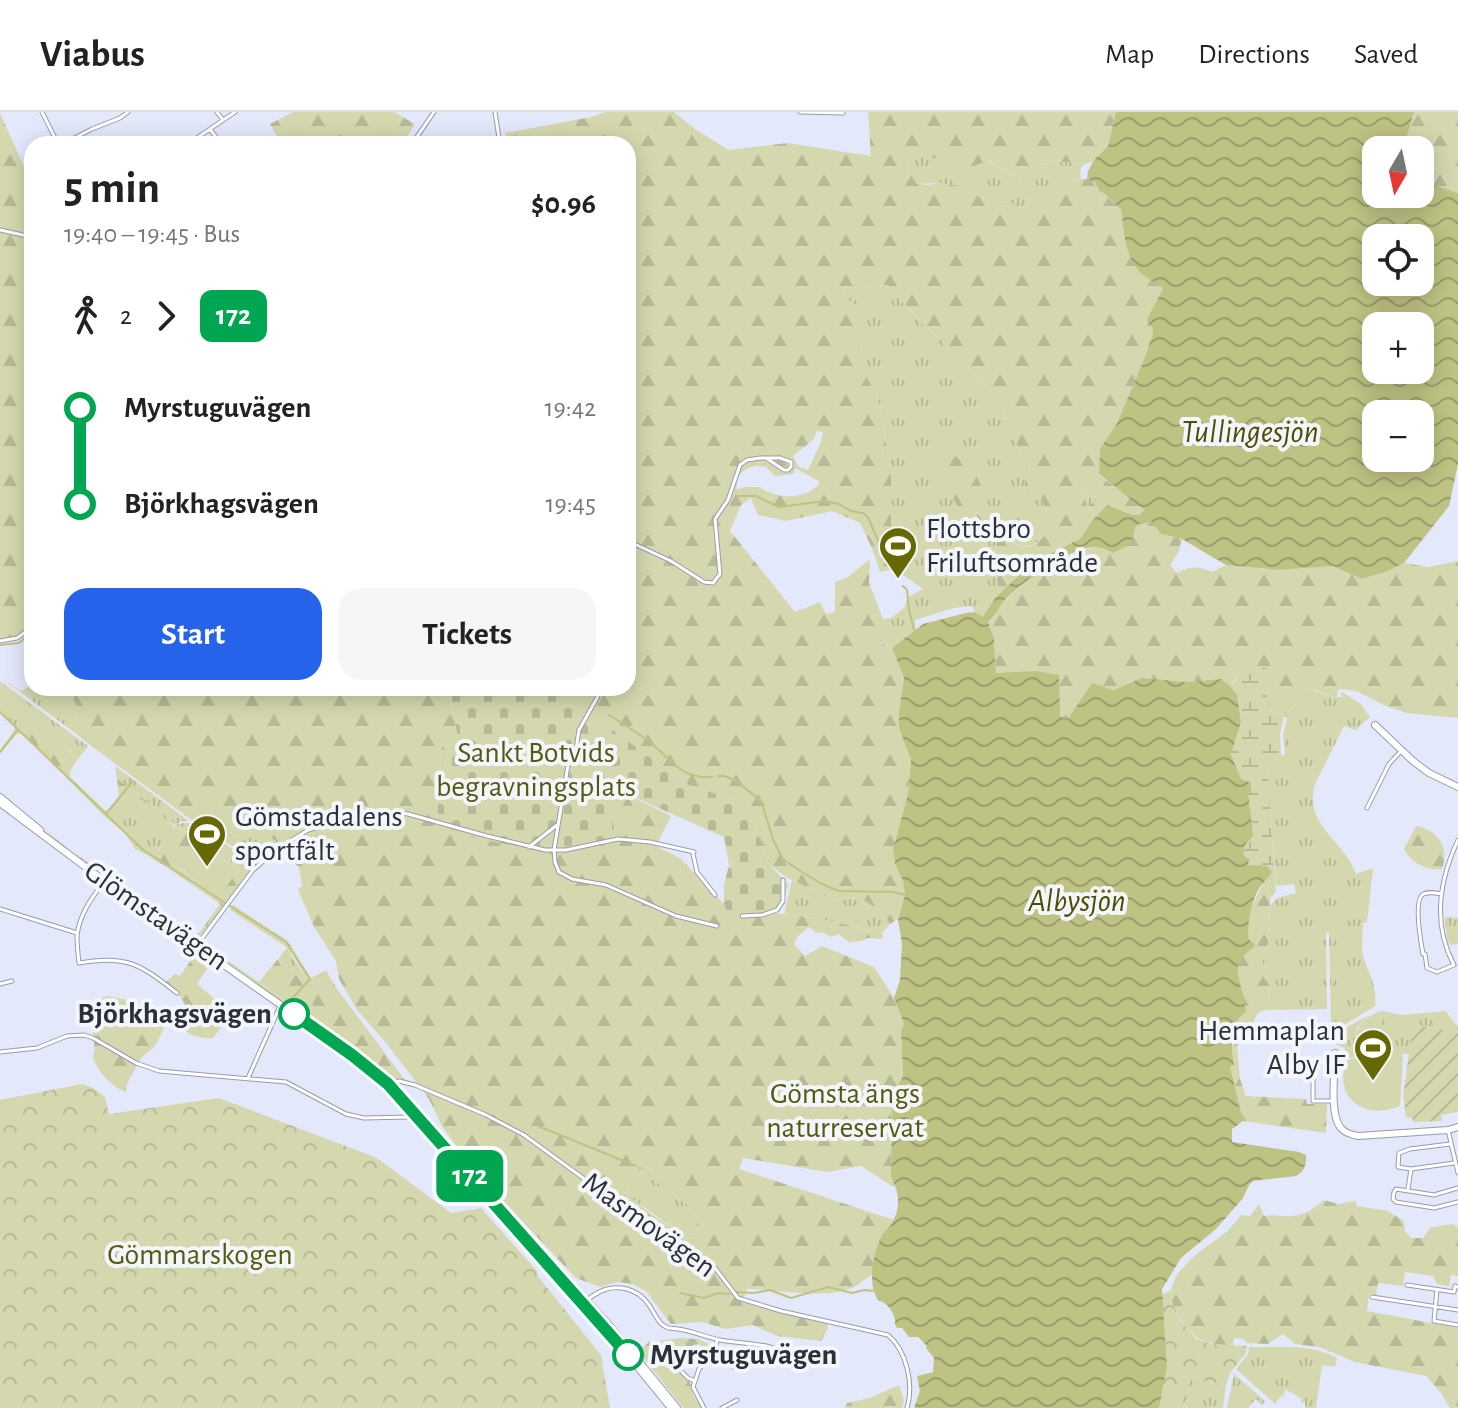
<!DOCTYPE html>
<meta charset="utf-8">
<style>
:root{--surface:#fff;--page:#f6f6f6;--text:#222;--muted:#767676;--line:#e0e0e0;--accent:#2563eb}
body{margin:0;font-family:"Alegreya Sans",sans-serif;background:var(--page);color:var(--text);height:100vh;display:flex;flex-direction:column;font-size:30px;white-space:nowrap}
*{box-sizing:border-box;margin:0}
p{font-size:26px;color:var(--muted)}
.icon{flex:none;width:44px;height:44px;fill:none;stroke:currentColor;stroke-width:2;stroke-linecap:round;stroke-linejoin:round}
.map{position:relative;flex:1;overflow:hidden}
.details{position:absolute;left:24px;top:24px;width:612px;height:560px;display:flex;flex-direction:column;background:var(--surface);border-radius:24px;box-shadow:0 4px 20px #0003}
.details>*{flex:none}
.badge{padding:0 16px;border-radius:12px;font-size:28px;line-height:52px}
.needle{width:52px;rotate:189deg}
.buttons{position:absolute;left:1362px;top:24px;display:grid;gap:16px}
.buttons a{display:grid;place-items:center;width:72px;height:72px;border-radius:16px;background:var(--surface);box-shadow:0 4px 20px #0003;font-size:40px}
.map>.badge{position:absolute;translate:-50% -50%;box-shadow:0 0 0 4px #fff}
.legs{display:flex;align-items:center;gap:12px;height:88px;padding:0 40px;font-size:26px}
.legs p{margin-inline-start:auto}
.head{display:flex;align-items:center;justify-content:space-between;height:136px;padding:0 40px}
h1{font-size:44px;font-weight:700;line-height:60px}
.cta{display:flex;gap:16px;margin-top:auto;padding:16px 40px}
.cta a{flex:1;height:92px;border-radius:24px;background:var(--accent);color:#fff;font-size:32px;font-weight:700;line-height:92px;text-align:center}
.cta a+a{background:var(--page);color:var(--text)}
ul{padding:0 40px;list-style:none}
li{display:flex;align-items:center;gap:28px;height:96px;font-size:30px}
li i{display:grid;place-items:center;width:12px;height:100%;margin:0 10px;background:currentColor}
li i::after{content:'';width:20px;height:20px;margin:-10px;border:6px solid;border-radius:50%;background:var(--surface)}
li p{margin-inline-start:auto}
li:first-child i{background:linear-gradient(#0000 50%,currentColor 0)}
li:last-child i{background:linear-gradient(currentColor 50%,#0000 0)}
header{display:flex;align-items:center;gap:48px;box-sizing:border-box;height:112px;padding:0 40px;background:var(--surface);border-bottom:2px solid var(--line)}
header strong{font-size:38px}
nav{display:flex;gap:44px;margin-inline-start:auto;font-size:28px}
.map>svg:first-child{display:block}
.grass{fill:url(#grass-tufts)}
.forest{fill:url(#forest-firs);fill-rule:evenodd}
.wetland{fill:url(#wetland-marsh)}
.cemetery{fill:url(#cemetery-stones)}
.park{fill:url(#park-crowns)}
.garden{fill:url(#garden-furrows)}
.pitch{fill:#d5d8ae}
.water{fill:url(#water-waves);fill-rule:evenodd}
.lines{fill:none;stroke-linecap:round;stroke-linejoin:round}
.stream{stroke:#bec283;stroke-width:2}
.street-casing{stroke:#989bad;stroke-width:5}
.secondary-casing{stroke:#989bad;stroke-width:8}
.street{stroke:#fff;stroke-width:3}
.secondary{stroke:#fff;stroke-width:6}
.line-1-casing{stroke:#fff;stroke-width:18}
.line-1{stroke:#00a651;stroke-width:12}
.stop-1-dot{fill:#fff;stroke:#00a651;stroke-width:4}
.labels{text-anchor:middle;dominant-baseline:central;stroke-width:8;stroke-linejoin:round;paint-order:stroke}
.poi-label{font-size:30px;fill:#2e3037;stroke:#f4f6fd;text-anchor:start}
.park-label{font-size:30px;fill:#575910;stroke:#f4f6fd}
.street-label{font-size:30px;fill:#2e3037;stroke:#f4f6fd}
.stop-label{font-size:30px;font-weight:bold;fill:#2e3037;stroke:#f4f6fd;text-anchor:end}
.water-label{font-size:32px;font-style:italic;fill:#4d4e00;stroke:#f4f6fd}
</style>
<header>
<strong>Viabus</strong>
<nav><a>Map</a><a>Directions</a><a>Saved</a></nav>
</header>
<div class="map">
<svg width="1458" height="1296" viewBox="0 0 1458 1296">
<defs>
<pattern id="grass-tufts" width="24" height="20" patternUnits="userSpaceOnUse" patternTransform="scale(2)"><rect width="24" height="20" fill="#d5d8ae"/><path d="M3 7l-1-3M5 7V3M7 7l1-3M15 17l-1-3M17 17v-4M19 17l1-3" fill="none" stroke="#b7ba96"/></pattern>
<pattern id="forest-firs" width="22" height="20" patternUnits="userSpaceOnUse" patternTransform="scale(2)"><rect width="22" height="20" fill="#d5d8ae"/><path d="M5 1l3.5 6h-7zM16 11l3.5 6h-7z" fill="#b7ba96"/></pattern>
<pattern id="wetland-marsh" width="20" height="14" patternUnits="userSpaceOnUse" patternTransform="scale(2)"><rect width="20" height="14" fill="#d5d8ae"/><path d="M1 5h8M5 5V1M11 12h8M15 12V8" fill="none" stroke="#b7ba96"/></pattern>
<pattern id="cemetery-stones" width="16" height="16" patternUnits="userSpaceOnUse" patternTransform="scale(2)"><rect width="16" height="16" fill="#d5d8ae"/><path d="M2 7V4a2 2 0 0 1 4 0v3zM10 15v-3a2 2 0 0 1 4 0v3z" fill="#b7ba96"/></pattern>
<pattern id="park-crowns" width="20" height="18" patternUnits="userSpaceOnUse" patternTransform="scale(2)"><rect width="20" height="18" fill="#d5d8ae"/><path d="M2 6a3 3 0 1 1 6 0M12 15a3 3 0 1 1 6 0" fill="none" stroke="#b7ba96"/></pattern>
<pattern id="garden-furrows" width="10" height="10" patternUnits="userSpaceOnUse" patternTransform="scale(2)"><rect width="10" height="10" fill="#d5d8ae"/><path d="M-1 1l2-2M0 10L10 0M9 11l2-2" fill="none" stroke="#b7ba96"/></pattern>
<pattern id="water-waves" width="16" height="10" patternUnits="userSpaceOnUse" patternTransform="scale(2)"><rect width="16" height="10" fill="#bec283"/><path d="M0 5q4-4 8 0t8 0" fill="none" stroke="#9b9e6c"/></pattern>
</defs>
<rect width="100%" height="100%" fill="#e4e8fb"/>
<path class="grass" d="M912,40L941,48L958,59L987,49L1018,65L1025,85L1059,103L1058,112L1043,100L1014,92L981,86L959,74L938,71L917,72L906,56Z
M1036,48L1086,52L1088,50L1081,55L1080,61L1081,67L1062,68L1052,77L1034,75Z
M888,173L922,212L943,230L957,249L980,267L999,292L1014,324L1024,351L1025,384L1042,387L1045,396L1050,402L1049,422C1043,425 1037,431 1032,433C1017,439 1007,425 1001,414C993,445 992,449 1000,482L996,485L983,506L974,500V496L970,494L954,496L915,508L916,517L892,536H888L868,519L883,507L891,506L904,496L908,485L923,477L895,457L888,440L891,426V362L882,306L877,284L858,248L856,232L865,212L843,185L845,176Z
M1097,369L1107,382L1086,396L1080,380Z
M0,565L21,579L32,573V576H68L76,593V602L83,627Z
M0,569L88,634L78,647L64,634L47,633L33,619L67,662L72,655L69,664L107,700V703L131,679L169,708L174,716L176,714L169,706L117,667L115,654L189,709H181L176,713L183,711H192L257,752L247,762L195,723L177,716L153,744L102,702L23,621L16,622L0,642C0,632 13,625 15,615L0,600Z
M1307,577C1319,578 1330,586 1342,585L1340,579L1360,591L1370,605L1356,618L1344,614L1315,672C1303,713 1344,728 1356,762L1373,756L1367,810L1363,811C1363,823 1360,838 1365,850C1371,867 1377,874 1375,894L1344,913H1331L1329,821L1326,820L1327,897L1265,898L1270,882L1269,872L1263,864V847L1268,831L1270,794L1277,786L1296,781L1294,772L1276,774L1269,684L1263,679L1261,674L1267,672L1269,667L1268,660L1273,655L1277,643H1285L1283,623L1288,600Z
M0,680L73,741C84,746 94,755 103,763L110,759L116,768L126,776L195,823L200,820L220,792L153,746L135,737L127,725C140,742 162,752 180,763L183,762V759L195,767L192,768V771L225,793L200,824L195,826L192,825L116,774L94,755L75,744Z
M251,709L280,733L259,750L205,718L239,726Z
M792,768L833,788L860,786L879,798L890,812L882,821L816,806L784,802Z
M1446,805L1458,806V832L1450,833L1447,829L1445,808Z
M287,836L307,868L302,869L278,847Z
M221,844L298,897L311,888L322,917L238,859Z
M1382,899L1402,903L1446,899L1452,908L1458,914V920L1414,913L1409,942H1402L1396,937L1350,946L1344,936L1330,929V916L1347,915L1369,903L1357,916L1353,934L1388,932L1378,900Z
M642,1059L689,1094L697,1106L696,1123C670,1121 647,1091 625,1086L635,1065Z
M1249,1235C1278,1236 1312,1231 1337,1246L1335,1255L1322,1253L1316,1296H1305V1290L1301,1291L1302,1287L1285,1277L1284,1283L1281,1284L1275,1292L1236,1257L1248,1242Z
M1234,1262L1265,1289L1262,1293L1256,1287L1248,1296H1227Z
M1190,1267L1226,1273L1223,1296H1185Z"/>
<path class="forest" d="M293,0H394L415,12L402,32H282L270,12Z
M606,0H674L696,18L729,38L788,31L871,44L868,0H1116L1108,34L1094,48L1086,52L1037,48L1034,74L1052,77L1062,68L1087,67L1095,70L1099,79C1108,83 1113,92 1121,97C1125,131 1124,140 1149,165C1154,170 1159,172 1163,177L1156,191L1152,214L1153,221L1143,250L1116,313L1100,338L1099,363L1144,397L1139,403L1092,409L1080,427L1033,450L1000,482L993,449L1001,412C1006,423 1016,439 1031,434C1037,431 1043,425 1048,422L1050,402L1045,396L1042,387L1025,385L1024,351L1014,324L999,292L980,267L957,249L943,230L922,212L888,173L846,176L843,184L865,199V212L856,232L858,248L877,284L882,306L891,362V426L888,440L895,457L880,460L872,436L860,411L832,399L786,409L758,403L751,386L741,393L730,419L795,500L820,490L826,502L835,500V470L848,465L870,447L869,471L883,507L868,519L888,536H892L904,566L899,599V616L911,648L908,682L893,737L895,752L903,769L905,783L898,807L890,812L879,798L860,786L833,788L786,765L769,752L747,691L690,674L596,606L567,576H628V32H507L505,21L591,5ZM912,40L941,48L958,59L988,49L1018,65L1025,85L1059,103L1058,111L1043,100L1014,92L981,86L960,74L938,71L928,73L917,72L906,56ZM817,319L823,320L821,330L808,358L799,355L793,344L813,328ZM757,354L766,355L775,364L794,362L795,356L820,370C809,388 775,388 760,375H745L737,378C735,363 743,356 757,354ZM1097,369L1107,382L1086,395L1080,380Z
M1414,0H1458V81L1431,72L1420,60V38H1403Z
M0,1L32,73V512L18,524L0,528Z
M941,336L972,354L985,383L986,409L972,422L935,351L938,339Z
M1153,410L1161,422L1182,427L1178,441L1170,453L1177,461C1190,454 1198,454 1212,460L1226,453L1279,458L1333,454L1361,467L1386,460L1404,451L1428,455L1458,449V606L1407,601L1386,594L1356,579L1340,577L1337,580V586L1316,578L1307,577L1288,600L1287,605L1272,600C1265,587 1265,571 1267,557L1235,567L1231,575L1221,567L1187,570L1142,566L1113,578L1068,607L1060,604L1011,561H996L994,527L988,511L992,508L1003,490L1032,464L1080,438L1100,435L1136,413Z
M68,576H449L459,633L442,635L437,707L615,731L613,709L628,683L671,704L656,734L680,746L724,792L729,806H752L774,801L816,806L882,821L883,827L868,826L861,829L849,830L838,822L831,825L822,820L817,821L809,815L797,825L794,832L805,844L822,834L874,855L894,886L904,912L901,919L903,964L892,985L891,1066L897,1075L892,1074L861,1054L827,1060L743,1046L739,1057L894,1108L879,1129L872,1163C866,1166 861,1171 856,1174C826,1189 780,1177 747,1177L742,1190L827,1212L828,1216L821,1229L777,1224L753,1213L725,1217L703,1210L671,1212L646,1179L633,1172L617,1170L600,1175L576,1166L477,1061L443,1016L429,987L387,932L358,899L339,867L336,849L314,815L298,778L302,773L299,756L280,733L251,709L239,726L205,718L82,627L76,602V593ZM642,1059L689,1094L697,1106L696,1123C678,1122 647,1100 633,1087L627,1088L625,1086L630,1075L634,1072L635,1065Z
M30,619L35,620L47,633L61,632L78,647L67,663L24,622Z
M117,667L169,706L175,714L131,679L107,703L105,701L119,684Z
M1416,714C1438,719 1450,734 1442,757C1427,759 1411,751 1404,737Z
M176,716L195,723L247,762L225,793L191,770L195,767L219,784L238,758L196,727L176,753L183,759V762L180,763L139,738L127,725L128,723L153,744Z
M1274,753L1276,780L1270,786L1268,831L1263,847V864L1269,872L1270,882L1265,898L1257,902L1253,911L1244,913L1237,935L1240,967L1246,984L1306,987L1307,992H1327L1326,1021L1243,1009L1230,954L1234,952C1230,926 1233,917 1246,894C1241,882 1233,859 1240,848C1243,842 1249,838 1255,834V832L1249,829C1243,804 1258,778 1272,760L1267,754Z
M233,793L288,829L311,866L326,858L337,877L405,968H388L361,944L344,934L331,921L322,917L311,889L298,897L259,870L278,847L302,869L307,868L293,843L285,834L230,798Z
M198,838L213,848L197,872L216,888L229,905L213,926C197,926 189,924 178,912L191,902L176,878L166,870L175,862L180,864Z
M108,884L128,888C136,901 153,904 164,916L155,934L141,946L127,972L126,980C109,973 100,962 93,946C98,926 86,907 96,888Z
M1324,1088L1338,1092L1355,1089L1357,1094L1388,1099L1404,1109L1405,1119L1411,1126H1423L1430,1116L1453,1112L1458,1116V1164L1451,1163L1449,1174L1437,1172L1433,1164L1405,1160L1403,1174L1378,1171L1376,1183L1369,1182L1367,1199L1458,1216V1296H1450L1441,1281L1426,1264L1355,1250L1319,1235L1295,1232L1283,1222L1268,1232L1247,1231L1243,1227L1234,1226L1233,1234C1205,1231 1198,1232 1181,1208C1151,1167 1197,1143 1225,1121C1231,1116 1236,1109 1241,1103L1250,1104L1259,1092L1264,1104C1274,1102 1283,1105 1293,1104C1305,1103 1315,1096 1324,1088Z
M681,1226L698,1227L711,1233V1238C705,1240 704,1235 699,1232L693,1233L691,1237L673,1252L690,1270L693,1283L702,1296H683L642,1244L641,1237L649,1230Z
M899,1273L904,1288L902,1296H845L847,1291L870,1286Z"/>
<path class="wetland" d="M1258,555L1267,556C1265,571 1265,587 1272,600L1284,604L1280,622L1281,643L1277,644L1273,655L1268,660L1269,667L1267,672L1262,674L1263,679L1269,683L1274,753L1251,755L1248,753L1243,734L1249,727L1248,680L1250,670L1241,668L1231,641L1241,610L1237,583L1231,575L1242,559Z"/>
<path class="cemetery" d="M449,576H567L596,606L690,674L747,691L769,752L789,773L774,801L752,806H728L724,792V773L729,753L724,725L629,683L613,709L615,732L550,742L445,719L437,707L442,635L459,633Z"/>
<path class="park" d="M1353,790L1359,792C1361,802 1357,808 1347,809L1339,803L1338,796L1347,794Z
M82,972L93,976L105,985L109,1002L219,986L377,1046L451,1101L481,1096L537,1159V1163L601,1243L610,1296H0V988Z
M1171,1178L1172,1191L1180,1208L1196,1227L1211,1232L1247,1234L1246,1241L1230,1261L1226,1273L1190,1267L1185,1296H1159L1167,1255L1162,1183Z"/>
<path class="garden" d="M1413,913L1458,920V1000L1441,1003L1442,1009L1413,1010L1412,1006L1406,1005L1403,984Z"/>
<path class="pitch" d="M195,727L238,758L219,785L176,753Z
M1378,900L1389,932L1355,941C1352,922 1360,907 1378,900Z
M1396,937L1402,942L1403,945L1400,994C1365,1009 1332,986 1347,948Z"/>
<path class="water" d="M1116,0H1414L1403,38H1376V82H1420V60L1431,72L1458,81V352L1449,394L1404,451L1386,460L1361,467L1333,454L1279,458L1226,453L1182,427L1161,422L1152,410L1136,413L1131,432L1113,441C1109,439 1106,437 1102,436C1076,429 1020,471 1003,490C998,497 995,505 988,510L994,527L996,561L1036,559L1059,563L1060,604L1068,607L1092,571L1113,578L1142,566L1187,570L1221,567L1231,575L1237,583L1241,610L1231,642L1241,667L1250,670L1251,675L1248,680L1253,724C1245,732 1241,735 1246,746L1249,747L1248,753L1267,754L1272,760C1268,767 1260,773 1256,782C1251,794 1246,815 1249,828L1255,832L1254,835C1224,856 1245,871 1246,900C1229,911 1231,934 1234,953L1230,954L1243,1009L1232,1017V1030L1299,1040L1306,1043C1307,1052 1304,1060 1296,1064L1253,1069L1249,1073L1243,1086L1216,1117L1181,1146L1162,1177L1167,1255L1159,1296H914L920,1279L917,1264L933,1260L934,1246L926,1236L927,1234L918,1225H909L902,1216H897L895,1212C896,1202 888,1191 878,1188C867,1171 873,1142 881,1125C884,1119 890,1115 893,1109C901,1095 899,1078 891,1066L892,985L903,964L901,919L904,912L894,886L900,868L902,832L898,807L905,783L903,769L895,752L893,737L908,682L911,648L899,616V599L904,566L892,536L923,512L966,501L974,500L983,505L996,485L1033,450L1080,427L1092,409L1107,393L1132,403H1139L1144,398L1099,362L1100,337L1116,313L1143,250L1153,221L1152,214L1148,211L1147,207L1163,177C1157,169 1145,167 1138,158C1124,140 1124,119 1121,97C1113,92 1109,83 1099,79L1095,70L1087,67L1088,59L1094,48L1108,34ZM1376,126H1420V170H1376ZM1376,214H1420V258H1376ZM1376,302H1420V346H1376Z"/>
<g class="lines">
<path class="stream" d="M736,384H756L779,395L825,389L839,392L851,399L863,401L868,405L879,431L885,437L894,458
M903,474L907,478L909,498L914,518
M0,533L19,531L32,520
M0,600L142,737L225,791
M609,603C624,612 638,621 652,632C673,649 681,667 712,665
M0,640L17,619
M718,664H724L735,668L761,689L774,730L783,747L800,759L822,772L839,779L894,780L905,783
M106,702L133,669
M230,794L286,830L310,867L289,890
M538,1014L636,1054
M639,1056H641
M736,1180L754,1181L770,1178L791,1186L828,1175L852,1181L864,1178L873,1179
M680,1181L704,1186L718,1181L730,1182"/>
<defs>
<path id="street" d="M42,0L58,32
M217,0L223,8
M495,0L500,32
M800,0L843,1
M210,17L221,32
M63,32L92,17L120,6L128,0
M188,32L235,0
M412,32L434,0
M0,118L32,125
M628,429L671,449L704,470L713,471L720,462L715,407L728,388L740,353L747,348L760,346H780L791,350V355L788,358H784L766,346
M0,529L17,526L32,515
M601,576L597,586L579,618L576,637L568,653L554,738L555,750L559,760L572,767L606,773L676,804L717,814
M1367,696L1389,652L1401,639
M529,735L557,713
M693,742L697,760L715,783
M104,770C92,785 79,803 77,824C77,832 78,842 79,851C127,842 141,853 177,881
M1442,782C1436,781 1427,779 1422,783C1414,791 1421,831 1423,842H1425L1427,856L1437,860L1454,853C1432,812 1439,769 1458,728
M0,797L77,821
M742,804L762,803L777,798L783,789V768
M197,833L253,758L276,738L308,718L336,709L372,702L394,700L408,702L487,724L545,738H566L618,727L650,730L694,740
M0,872L12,869
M0,940L37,936L67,924L84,923L93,926L136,951L159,959L286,970L346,1002L364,1006L409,1005L414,1002
M1275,958L1313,960V989H1334
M248,966L281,892
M388,972L399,969L415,973L486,1003L524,1023L605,1082L650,1107L691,1137L715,1156L738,1186L781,1199L888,1223C907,1239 914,1273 907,1296
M1448,1018L1458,1061
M1450,1032L1410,1037L1399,1041L1398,1055L1411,1057L1454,1051
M1458,1076L1434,1083L1396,1077L1394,1080L1393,1087L1396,1090L1434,1096L1458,1090
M1408,1077L1411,1057
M1407,1173L1454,1180L1455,1174L1458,1175
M1437,1178L1434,1209L1458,1213
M1372,1185L1458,1198
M587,1188C600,1178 611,1173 627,1177C654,1185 653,1210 666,1215C669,1217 674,1216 678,1217C692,1219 706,1225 720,1228C737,1231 754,1231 770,1235C782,1238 792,1245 803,1252
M715,1239L735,1256L738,1257L749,1252
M682,1260L688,1266L695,1269
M704,1296L693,1275L699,1257L715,1239L717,1228
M722,1296L737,1288"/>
<path id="secondary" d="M1375,613L1413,649L1429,661L1458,675
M0,685L40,718
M0,691L103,768L352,943L388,972L542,1144L549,1155L631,1247L671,1296
M1335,941C1335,959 1329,1003 1341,1016C1345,1021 1352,1023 1358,1024L1448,1018L1458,1015
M545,1146L552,1151L610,1214L677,1296"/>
</defs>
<use href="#street" class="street-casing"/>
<use href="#secondary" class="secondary-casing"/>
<use href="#street" class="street"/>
<use href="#secondary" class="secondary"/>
</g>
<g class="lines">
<defs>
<path id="line-1" d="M294,902L352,943L388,972L628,1243"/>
</defs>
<use href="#line-1" class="line-1-casing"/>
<use href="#line-1" class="line-1"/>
</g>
<defs>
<symbol id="stadium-pin" viewBox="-11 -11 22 30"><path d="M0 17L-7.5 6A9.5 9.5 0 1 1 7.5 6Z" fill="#666804" stroke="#f4f6fd"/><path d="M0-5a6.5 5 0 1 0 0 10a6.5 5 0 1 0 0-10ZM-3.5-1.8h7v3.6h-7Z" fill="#fff"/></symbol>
</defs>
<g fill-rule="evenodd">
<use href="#stadium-pin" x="876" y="412" width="44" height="60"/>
<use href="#stadium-pin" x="185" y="700" width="44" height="60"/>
<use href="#stadium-pin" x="1351" y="914" width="44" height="60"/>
</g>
<g class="stop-1-dot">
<circle cx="294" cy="902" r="14"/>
<circle cx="628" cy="1243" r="14"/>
</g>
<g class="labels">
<g class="poi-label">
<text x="926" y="417">Flottsbro<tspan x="926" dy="34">Friluftsområde</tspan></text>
<text x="235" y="705">Gömstadalens<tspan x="235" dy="34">sportfält</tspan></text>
<text x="1345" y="919" text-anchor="end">Hemmaplan<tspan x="1345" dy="34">Alby IF</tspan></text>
</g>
<g class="park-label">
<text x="536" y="641">Sankt Botvids<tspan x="536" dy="34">begravningsplats</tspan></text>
<text x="845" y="982">Gömsta ängs<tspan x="845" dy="34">naturreservat</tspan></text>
<text x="200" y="1143">Gömmarskogen</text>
</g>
<g class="street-label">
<text transform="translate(156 804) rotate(35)">Glömstavägen</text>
<text transform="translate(649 1113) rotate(36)">Masmovägen</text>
</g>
<g class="stop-label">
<text x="272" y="902">Björkhagsvägen</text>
<text x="650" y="1243" text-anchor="start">Myrstuguvägen</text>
</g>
<g class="water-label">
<text x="1250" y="320">Tullingesjön</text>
<text x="1077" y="789">Albysjön</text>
</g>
</g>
</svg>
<div class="buttons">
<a><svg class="needle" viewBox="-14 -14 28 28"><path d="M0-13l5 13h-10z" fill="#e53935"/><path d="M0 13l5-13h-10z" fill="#767676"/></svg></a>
<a><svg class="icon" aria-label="locate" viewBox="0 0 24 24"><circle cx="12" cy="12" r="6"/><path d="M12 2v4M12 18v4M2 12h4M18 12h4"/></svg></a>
<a>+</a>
<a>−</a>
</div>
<b class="badge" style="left:470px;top:1064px;background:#00a651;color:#fff">172</b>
<section class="details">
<div class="head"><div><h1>5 min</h1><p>19:40 – 19:45 · Bus</p></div><b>$0.96</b></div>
<div class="legs"><svg class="icon" aria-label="walk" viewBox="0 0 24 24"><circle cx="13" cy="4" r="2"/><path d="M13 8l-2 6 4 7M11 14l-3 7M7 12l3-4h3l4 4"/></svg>2<svg class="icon" aria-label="forward" viewBox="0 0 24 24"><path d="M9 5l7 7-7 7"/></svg><b class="badge" style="background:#00a651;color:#fff">172</b></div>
<ul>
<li><i style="color:#00a651"></i><b>Myrstuguvägen</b><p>19:42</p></li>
<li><i style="color:#00a651"></i><b>Björkhagsvägen</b><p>19:45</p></li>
</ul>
<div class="cta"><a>Start</a><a>Tickets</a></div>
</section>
</div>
